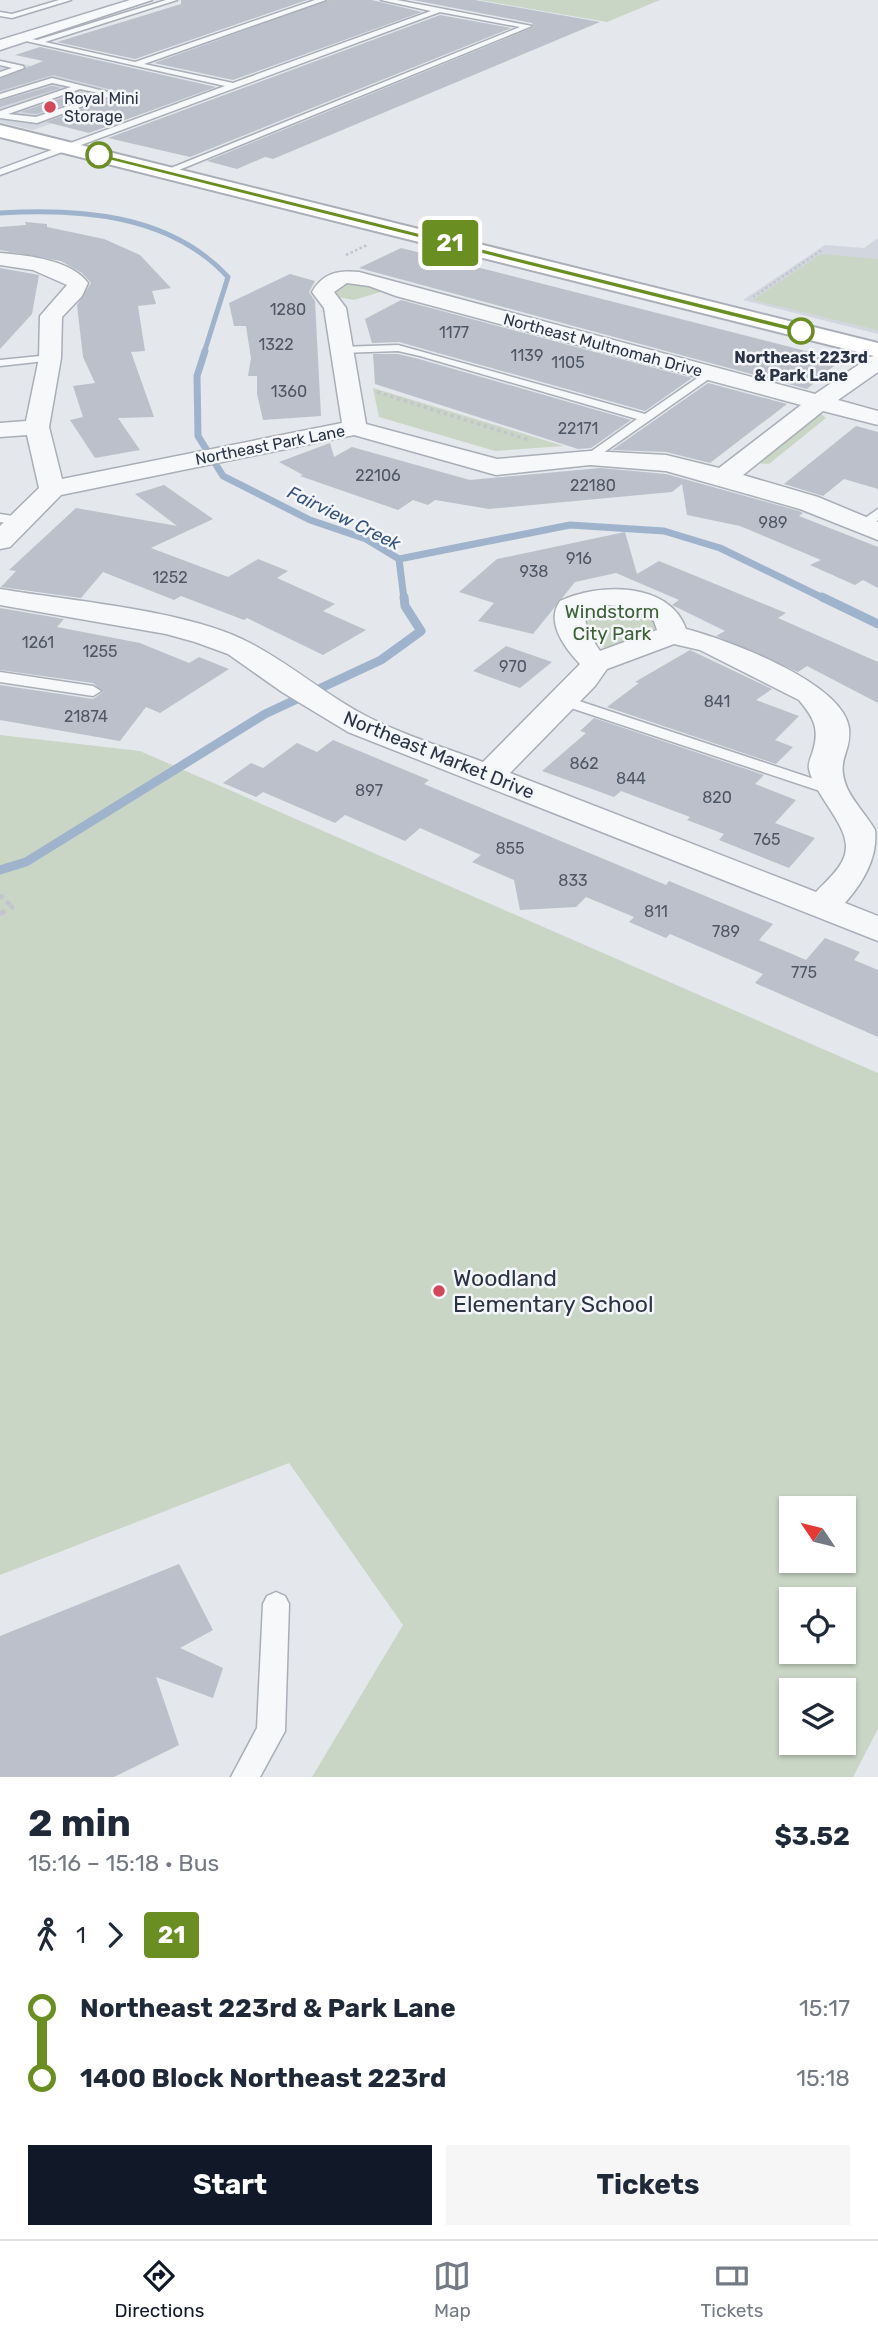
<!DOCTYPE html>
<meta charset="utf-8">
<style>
:root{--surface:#fff;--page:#f6f6f7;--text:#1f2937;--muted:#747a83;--line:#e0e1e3;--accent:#111827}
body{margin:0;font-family:Rubik,sans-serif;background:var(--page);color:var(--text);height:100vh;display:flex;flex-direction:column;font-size:26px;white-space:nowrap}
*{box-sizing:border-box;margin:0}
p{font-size:23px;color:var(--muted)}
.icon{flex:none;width:38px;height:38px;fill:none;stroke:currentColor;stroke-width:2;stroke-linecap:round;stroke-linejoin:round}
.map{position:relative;height:1777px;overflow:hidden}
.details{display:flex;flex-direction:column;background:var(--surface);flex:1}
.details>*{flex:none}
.badge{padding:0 14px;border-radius:5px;font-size:24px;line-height:46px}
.needle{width:46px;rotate:305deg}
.tools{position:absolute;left:779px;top:1496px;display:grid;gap:14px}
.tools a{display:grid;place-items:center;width:77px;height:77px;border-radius:0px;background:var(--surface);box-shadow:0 2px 5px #0004;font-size:35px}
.map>.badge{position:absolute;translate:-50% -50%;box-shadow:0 0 0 4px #fff}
.legs{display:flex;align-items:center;gap:10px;height:77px;padding:0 28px;font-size:23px}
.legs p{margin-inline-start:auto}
.head{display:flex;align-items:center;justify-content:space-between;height:119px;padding:0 28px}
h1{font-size:38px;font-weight:700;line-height:52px}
.button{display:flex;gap:14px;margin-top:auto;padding:14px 28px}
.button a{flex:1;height:80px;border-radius:0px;background:var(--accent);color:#fff;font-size:28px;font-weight:700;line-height:80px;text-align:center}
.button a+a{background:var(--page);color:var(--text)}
ul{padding:0 28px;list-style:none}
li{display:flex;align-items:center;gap:24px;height:70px;font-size:26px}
li i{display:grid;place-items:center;width:10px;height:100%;margin:0 9px;background:currentColor}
li i::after{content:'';width:18px;height:18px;margin:-9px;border:5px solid;border-radius:50%;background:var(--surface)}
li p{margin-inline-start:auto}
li:first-child i{background:linear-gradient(#0000 50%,currentColor 0)}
li:last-child i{background:linear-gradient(currentColor 50%,#0000 0)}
.menu{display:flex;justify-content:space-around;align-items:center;height:98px;border-top:2px solid var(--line);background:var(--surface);font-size:19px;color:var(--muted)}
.menu a{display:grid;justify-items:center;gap:4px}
.menu .selected{color:var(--accent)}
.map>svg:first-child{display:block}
.built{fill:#d2d6de}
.green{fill:#c9d6c5;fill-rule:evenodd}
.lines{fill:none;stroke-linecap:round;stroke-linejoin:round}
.stream-far2{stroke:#9fb4cc;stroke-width:5}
.stream-far1{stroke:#9fb4cc;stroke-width:7}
.stream{stroke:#9fb4cc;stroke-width:9}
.building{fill:#bbc0ca}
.service-casing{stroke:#a9aeb7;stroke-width:3}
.minor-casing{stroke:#a9aeb7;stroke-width:3}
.secondary-casing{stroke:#a9aeb7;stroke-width:4}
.path-far3{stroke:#c2c5cb;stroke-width:2.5;stroke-dasharray:2.5 2.5;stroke-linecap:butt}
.path-far2{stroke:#c2c5cb;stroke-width:3.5;stroke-dasharray:3.5 3.5;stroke-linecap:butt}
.path-far1{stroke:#c2c5cb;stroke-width:4.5;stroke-dasharray:4.5 4.5;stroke-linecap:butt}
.path{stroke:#c2c5cb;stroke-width:5;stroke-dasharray:6 6;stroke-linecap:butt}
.service{fill:#f7f8fa;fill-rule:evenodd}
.minor{fill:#f7f8fa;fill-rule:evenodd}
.secondary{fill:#fff;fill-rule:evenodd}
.line-1{fill:#6b8e23;stroke:#fff;stroke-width:2}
.poi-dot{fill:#d1495b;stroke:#f4f6f9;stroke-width:2.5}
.stop-1-dot{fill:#fff;stroke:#6b8e23;stroke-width:3.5}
.labels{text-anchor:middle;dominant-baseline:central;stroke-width:5;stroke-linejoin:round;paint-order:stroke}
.far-poi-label{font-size:16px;fill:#2b3445;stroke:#f4f6f9;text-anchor:start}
.number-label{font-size:16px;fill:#4f5766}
.far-street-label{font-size:16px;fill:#2b3445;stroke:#f4f6f9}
.far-stop-label{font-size:16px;font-weight:bold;fill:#2b3445;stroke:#f4f6f9}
.far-water-label{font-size:18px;font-style:italic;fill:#34527a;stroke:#f4f6f9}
.park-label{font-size:19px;fill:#3f6138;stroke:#f4f6f9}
.street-label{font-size:19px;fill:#2b3445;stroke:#f4f6f9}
.near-poi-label{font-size:23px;fill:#2b3445;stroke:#f4f6f9;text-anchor:start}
</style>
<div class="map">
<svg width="878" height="1777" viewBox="0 0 878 1777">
<rect width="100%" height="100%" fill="#e4e7ec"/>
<path class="built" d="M0,59L144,91L33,130L0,122Z
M878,238V334L743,300L825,245L864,248Z"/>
<path class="green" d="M479,0H660L607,22Z
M821,254L878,259V330L753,300Z
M353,280L387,290L354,300L337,297L336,287Z
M373,388L564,446L495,451L379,417Z
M820,413L826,418L769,464L755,463Z
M607,599L658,617V628C636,636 611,657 589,642L581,609Z
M0,735L140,751L878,1073V1729L853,1777H312L403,1625L289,1463L0,1575ZM791,1508H844V1561H791ZM791,1600H844V1652H791ZM791,1690H844V1743H791Z"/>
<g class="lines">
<path class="stream-far2" d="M0,213C79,208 170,214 228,277L204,353"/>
<path class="stream-far1" d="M205,351L197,376L198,436L223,476L310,520L366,539L399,559L404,599
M399,559L570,525L664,531L720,548L825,599"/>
<path class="stream" d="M822,597L878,624
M0,870L26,862L265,714L381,660L421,631L405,606L404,597"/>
</g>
<path class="building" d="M181,0H307L135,59L57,42L181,4Z
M329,0H372L422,12L233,80L154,63Z
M413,0H475L600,22L273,159L265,157L237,169L207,161L534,27L532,23Z
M440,15L511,28L190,157L108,138Z
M40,47L216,87L89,133L46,122L117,96V91L53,75L0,91V79L43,61L15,55Z
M52,86L61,88L0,107V101Z
M80,92L93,95L36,114L21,112Z
M25,222L47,224V227L104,239L140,255L171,288L152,291L156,304L138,306L145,351L131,352L154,417L118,418L140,450L95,458L70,420L83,417L73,386L95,383L83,357L77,305L91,283L82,273L61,261L0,250V227L26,225Z
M401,248L437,257L841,360L807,389L359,268Z
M0,268L39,275L32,314L0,349Z
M290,274L315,281L309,292L315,301L321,416L263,420L257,394V376H248L251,358L246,326H234L229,303Z
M401,300L692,378L645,411L399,342L372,343L365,319Z
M373,354H398L419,359L631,420L591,448L578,449L375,384Z
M708,383L787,404L710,463L666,452L612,450Z
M856,426L878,432V489L844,479L823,496L784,484Z
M330,443L334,457L352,447L470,480L600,468L666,474L799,511L803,513L799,516L878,547V588L863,580L855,585L810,565L821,560L740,526L687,515L682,484L672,492L489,509L435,500L428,505L413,500L398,510L300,476L303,475L279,462Z
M164,485L213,519L151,548L228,577L258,559L288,571L277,578L335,604L323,611L366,630L323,655L247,618L244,620L181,596L174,600L103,572L81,598L1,587L16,571L9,570L76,508L177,526L135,494Z
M625,532L637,574L659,561L786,613L778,618L878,662V703L807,666L798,672L716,636L725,631L672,605L679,600L616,573L575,582L533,634L478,621L494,603L459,592L497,559Z
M0,608L64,619L57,627L140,643L189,663L199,657L229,669L160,713L146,707L120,741L0,720V685L93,699L103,692L93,683L0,670Z
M506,646L552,662L520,688L473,671Z
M690,650L772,689L756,700L799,716L775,740L793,747L776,764L607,707L639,683L635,682Z
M594,718L764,775L755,784L796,800L775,823L815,838L789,868L719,840L724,834L687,820L690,817L621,791L614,797L542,771L586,733L580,731Z
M333,740L429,780L424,784L666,885L669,881L773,924L759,940L806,960L825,938L860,952L854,960L878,970V1037L755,983L763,974L670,934L666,938L629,922L634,917L586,897L576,907L520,910L514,880L472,862L481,855L420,828L405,841L345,815L335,823L263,792L256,797L223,783L251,763L263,768L297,743L317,752Z
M179,1564L213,1630L180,1648L223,1668L213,1698L156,1677L179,1745L114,1777H0V1636Z"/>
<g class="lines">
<defs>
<path id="service" d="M59,0H71L12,18L0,16V12L12,14Z
M166,0H177L45,42L135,62L315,0H326L144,64L233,83L431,11L381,0H397L532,26L169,174L161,172L520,27L440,12L0,175V169L225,86L17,39L21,37L37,40Z
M0,61L23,66L24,68L0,77V72L12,68L0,65Z
M52,78L116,94L37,123L0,118V111L71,87L52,83L0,99V94ZM80,89L103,94L36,117L8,114Z
M398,345L645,414L706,372L716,374L590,462L586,461V455L637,419L420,356L398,351L340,353L334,350L340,347Z
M50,355L54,356V360L0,366V360Z
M878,509V520L868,529H858V523Z
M0,514L26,518L28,521L21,525L0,522Z
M0,672L93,686L101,691L93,696L0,682Z
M564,696L838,787L840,790L838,793H826L559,704L556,701Z
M276,1592L285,1596L289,1604L285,1731L260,1777H231L257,1728L263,1604L267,1596Z"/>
<path id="minor" d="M130,0H152L0,50V40Z
M0,253C26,255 72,260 88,283L82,296L62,317L61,358L49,427L62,479L342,423L324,308L312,292C323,273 338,270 359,272L815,394L870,357L878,355V372L838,400L878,411V425L823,411L743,475L818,497L878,522V540L800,509L666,471L590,465L496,475L354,435L61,495L10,547L0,549V526L39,488L27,435L0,437V423L26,421L39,358L40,316L67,285L33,270L0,265ZM347,283L369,286L396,296L801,405L719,468L666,455L590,451L497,459L366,424L346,308L334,292Z
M0,589C70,601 187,610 248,642C290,663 327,697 370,718C406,736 446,748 483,762L580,664C565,648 545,622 560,601C598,583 669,581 686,629C725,639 843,682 849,728C852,754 834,759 848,790C855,804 867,816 875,830C878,858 862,884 845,903L878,916V941L348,732L282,692L228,654L195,642L166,634L0,605ZM607,605C625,606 639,612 654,621L657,630L600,651L587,631L584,611ZM674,644L700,650L799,700C815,719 820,730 812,754C810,759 808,764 809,769C815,796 847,823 846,848C845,866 828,879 816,892L510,773L595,686L607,669Z"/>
<path id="secondary" d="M0,125L878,343V357L0,137Z"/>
</defs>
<use href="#service" class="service-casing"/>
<use href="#minor" class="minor-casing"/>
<use href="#secondary" class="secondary-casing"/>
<path class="path-far3" d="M346,255L367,245
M753,297L822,250"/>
<path class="path-far2" d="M377,392L529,440"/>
<path class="path-far1" d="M0,895L12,907"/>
<path class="path" d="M0,914L12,907L10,905"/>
<use href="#service" class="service"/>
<use href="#minor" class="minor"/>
<use href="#secondary" class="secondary"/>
</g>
<path class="line-1" d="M99,153L804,329L806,331L801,334L96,157Z"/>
<g class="poi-dot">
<circle cx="50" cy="107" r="7"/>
<circle cx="439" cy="1291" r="7"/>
</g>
<g class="stop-1-dot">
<circle cx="99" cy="155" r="12"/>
<circle cx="801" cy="331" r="12"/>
</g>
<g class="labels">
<g class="far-poi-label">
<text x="64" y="98">Royal Mini<tspan x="64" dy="18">Storage</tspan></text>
</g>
<g class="number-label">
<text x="288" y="309">1280</text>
<text x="454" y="332">1177</text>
<text x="276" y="344">1322</text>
<text x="527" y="355">1139</text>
<text x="568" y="362">1105</text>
<text x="289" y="391">1360</text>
<text x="578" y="428">22171</text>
<text x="378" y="475">22106</text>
<text x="593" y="485">22180</text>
<text x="773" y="522">989</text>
<text x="579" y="558">916</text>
<text x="534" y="571">938</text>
<text x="170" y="577">1252</text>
<text x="38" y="642">1261</text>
<text x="100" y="651">1255</text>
<text x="513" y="666">970</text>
<text x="717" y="701">841</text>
<text x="86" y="716">21874</text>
<text x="584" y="763">862</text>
<text x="631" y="778">844</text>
<text x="369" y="790">897</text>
<text x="717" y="797">820</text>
<text x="767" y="839">765</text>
<text x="510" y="848">855</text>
<text x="573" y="880">833</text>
<text x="656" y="911">811</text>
<text x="726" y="931">789</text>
<text x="804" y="972">775</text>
</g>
<g class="far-street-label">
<text transform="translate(603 345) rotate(15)">Northeast Multnomah Drive</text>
<text transform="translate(270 445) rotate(-11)">Northeast Park Lane</text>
</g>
<g class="far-stop-label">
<text x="801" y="357">Northeast 223rd<tspan x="801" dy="18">&amp; Park Lane</tspan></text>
</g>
<g class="far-water-label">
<text transform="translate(344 518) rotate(26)">Fairview Creek</text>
</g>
<g class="park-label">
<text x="612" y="611">Windstorm<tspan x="612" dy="22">City Park</tspan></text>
</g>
<g class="street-label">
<text transform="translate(439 755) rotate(22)">Northeast Market Drive</text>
</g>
<g class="near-poi-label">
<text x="453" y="1278">Woodland<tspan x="453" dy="26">Elementary School</tspan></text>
</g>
</g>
</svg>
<div class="tools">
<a><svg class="needle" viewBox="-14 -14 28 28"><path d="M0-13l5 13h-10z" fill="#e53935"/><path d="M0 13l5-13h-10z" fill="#747a83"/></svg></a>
<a><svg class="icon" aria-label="locate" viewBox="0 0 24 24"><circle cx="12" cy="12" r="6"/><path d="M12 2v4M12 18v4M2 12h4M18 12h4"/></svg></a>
<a><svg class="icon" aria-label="layers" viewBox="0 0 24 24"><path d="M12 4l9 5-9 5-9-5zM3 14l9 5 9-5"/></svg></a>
</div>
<b class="badge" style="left:450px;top:243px;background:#6b8e23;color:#fff">21</b>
</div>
<section class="details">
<div class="head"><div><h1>2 min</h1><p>15:16 – 15:18 · Bus</p></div><b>$3.52</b></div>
<div class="legs"><svg class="icon" aria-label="walk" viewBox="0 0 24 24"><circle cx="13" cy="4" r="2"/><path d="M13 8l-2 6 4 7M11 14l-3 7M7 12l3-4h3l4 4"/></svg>1<svg class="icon" aria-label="forward" viewBox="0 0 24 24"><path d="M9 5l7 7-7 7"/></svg><b class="badge" style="background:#6b8e23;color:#fff">21</b></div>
<ul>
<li><i style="color:#6b8e23"></i><b>Northeast 223rd &amp; Park Lane</b><p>15:17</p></li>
<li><i style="color:#6b8e23"></i><b>1400 Block Northeast 223rd</b><p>15:18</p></li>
</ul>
<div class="button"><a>Start</a><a>Tickets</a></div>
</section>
<nav class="menu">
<a class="selected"><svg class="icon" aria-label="directions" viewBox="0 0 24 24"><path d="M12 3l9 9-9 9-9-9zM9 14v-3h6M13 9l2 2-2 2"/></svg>Directions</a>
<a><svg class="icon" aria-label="map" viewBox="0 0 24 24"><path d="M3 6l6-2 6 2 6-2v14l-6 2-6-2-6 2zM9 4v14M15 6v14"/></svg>Map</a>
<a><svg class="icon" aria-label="tickets" viewBox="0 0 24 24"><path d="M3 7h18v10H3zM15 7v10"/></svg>Tickets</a>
</nav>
